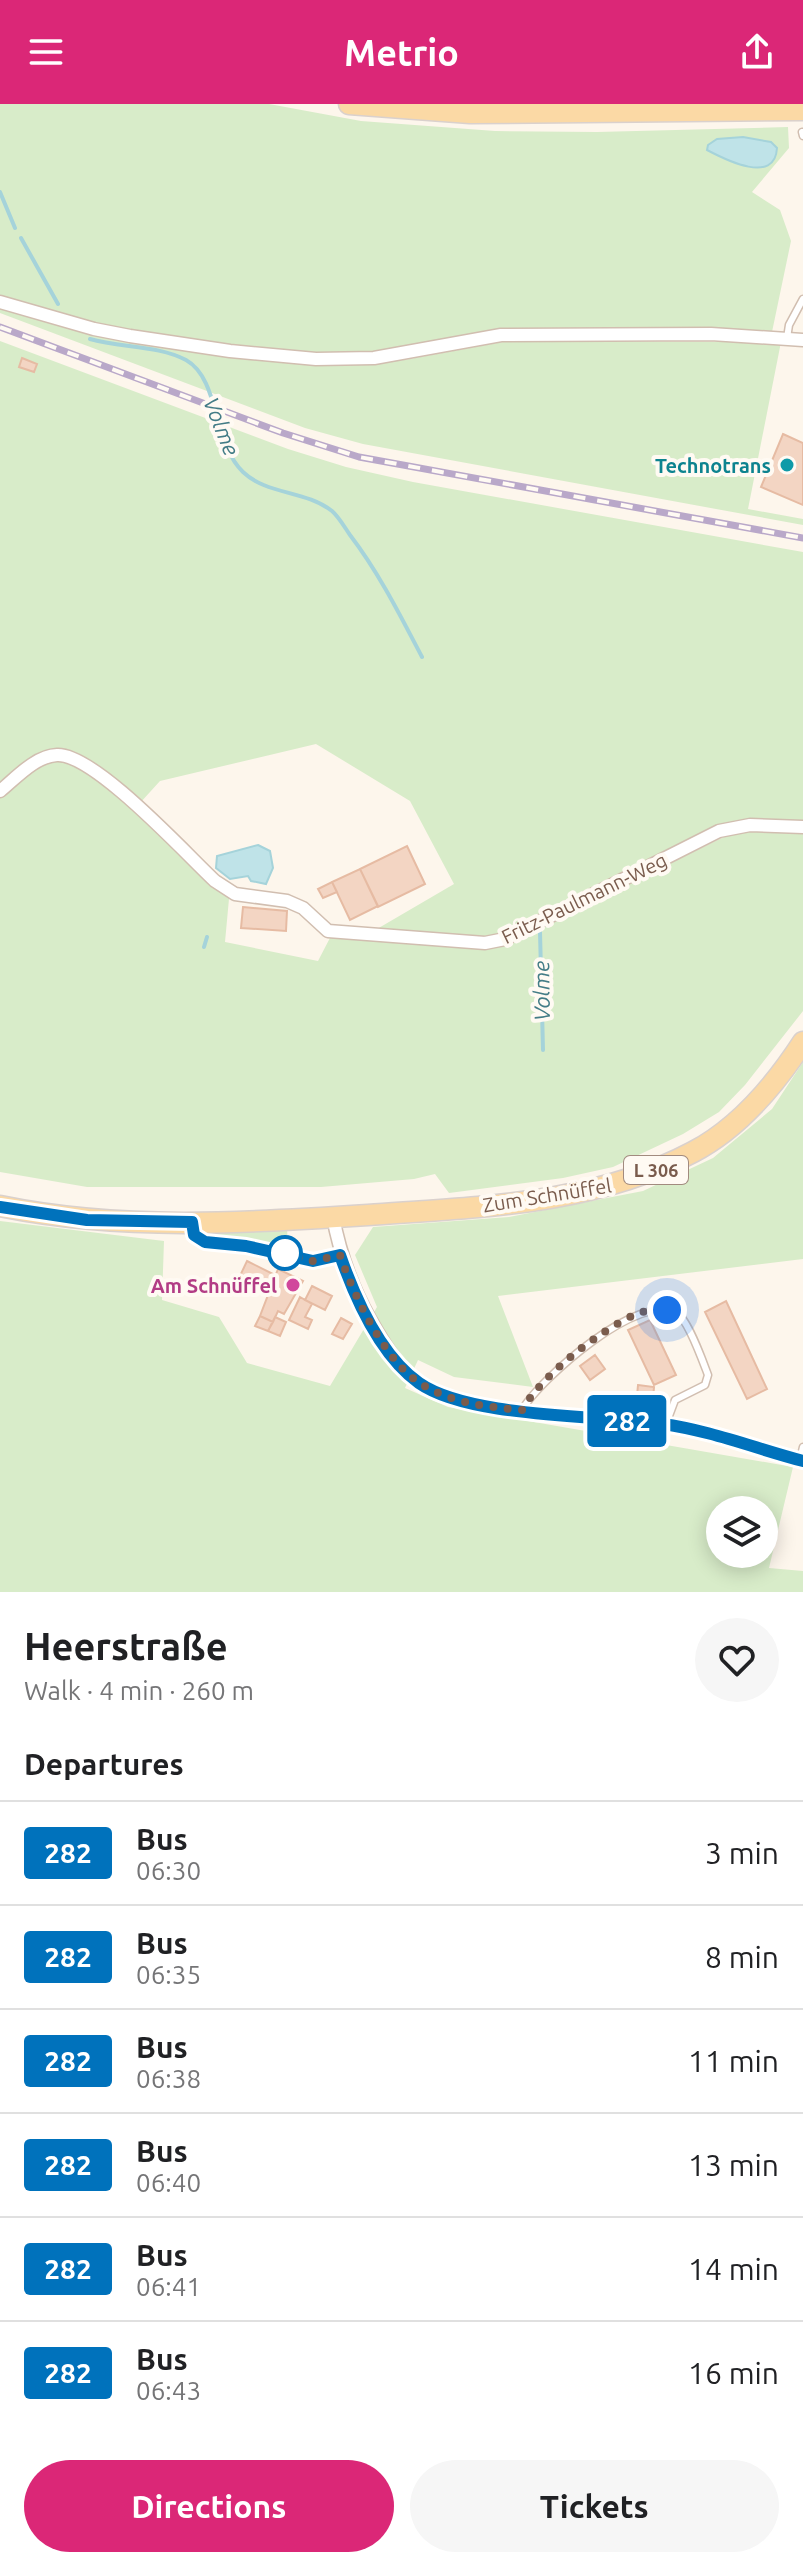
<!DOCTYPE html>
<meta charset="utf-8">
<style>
:root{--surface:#fff;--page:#f6f6f6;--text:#202124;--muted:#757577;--line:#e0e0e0;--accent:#db2777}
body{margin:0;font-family:Ubuntu,sans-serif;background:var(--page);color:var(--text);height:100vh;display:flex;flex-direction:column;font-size:30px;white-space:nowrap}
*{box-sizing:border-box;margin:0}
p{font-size:26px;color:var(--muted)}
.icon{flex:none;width:44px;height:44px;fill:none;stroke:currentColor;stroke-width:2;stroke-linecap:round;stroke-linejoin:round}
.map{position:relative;height:1488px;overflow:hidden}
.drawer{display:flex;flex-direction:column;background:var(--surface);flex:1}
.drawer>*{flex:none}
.badge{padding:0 16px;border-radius:6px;font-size:28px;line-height:52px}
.controls{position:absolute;left:706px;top:1392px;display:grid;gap:16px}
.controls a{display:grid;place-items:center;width:72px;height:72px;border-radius:50%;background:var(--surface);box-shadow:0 4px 20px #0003;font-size:40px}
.you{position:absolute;width:40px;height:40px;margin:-20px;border:6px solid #fff;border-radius:50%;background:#1a73e8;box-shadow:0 0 0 12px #1a73e833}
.map>.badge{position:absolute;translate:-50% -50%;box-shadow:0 0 0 4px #fff}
h2{padding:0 24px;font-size:30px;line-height:72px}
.round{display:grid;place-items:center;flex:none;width:84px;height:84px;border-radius:42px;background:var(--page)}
.head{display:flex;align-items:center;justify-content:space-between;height:136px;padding:0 24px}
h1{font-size:38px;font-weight:600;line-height:60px}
.button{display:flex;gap:16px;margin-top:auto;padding:16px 24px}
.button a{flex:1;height:92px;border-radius:48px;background:var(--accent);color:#fff;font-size:32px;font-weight:600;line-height:92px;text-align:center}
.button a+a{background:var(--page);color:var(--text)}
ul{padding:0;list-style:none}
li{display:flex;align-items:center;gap:24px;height:104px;padding:0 24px;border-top:2px solid var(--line)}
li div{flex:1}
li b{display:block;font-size:30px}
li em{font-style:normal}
li .badge{min-width:88px;font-weight:700;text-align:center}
header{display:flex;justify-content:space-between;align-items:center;height:104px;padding:0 24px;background:var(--accent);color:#fff;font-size:36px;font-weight:600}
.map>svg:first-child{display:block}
.green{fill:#d8ecc9;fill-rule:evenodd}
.water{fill:#bfe3e8;stroke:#a5d3da;stroke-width:2}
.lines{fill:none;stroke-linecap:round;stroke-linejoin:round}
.stream{stroke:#a5d3da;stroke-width:4}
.building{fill:#f3d5c3;stroke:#e6bba3;stroke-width:2}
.lane-casing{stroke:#d1beb0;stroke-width:9}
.street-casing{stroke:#d1beb0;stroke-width:15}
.primary-casing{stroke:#dad1cd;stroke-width:23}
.lane{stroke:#fff;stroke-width:6}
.street{stroke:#fff;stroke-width:12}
.primary{stroke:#fbd9a5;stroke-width:20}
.rail-casing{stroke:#b9a8c9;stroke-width:7}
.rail{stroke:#fffaf3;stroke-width:4;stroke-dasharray:12;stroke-linecap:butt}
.line-casing{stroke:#fff;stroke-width:18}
.line{stroke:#0072bc;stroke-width:12}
.walk{stroke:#7a5c4d;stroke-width:8;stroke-dasharray:0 14.4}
.culture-dot{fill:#0f9aa8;stroke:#fffaf3;stroke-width:3}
.stop-dot{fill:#fff;stroke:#0072bc;stroke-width:4}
.hotel-dot{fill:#d1479c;stroke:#fffaf3;stroke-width:3}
.labels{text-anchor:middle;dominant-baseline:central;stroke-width:8;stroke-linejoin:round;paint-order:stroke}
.shield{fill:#fffaf3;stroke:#a28b7f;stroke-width:2}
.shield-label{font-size:18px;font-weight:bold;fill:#7a5c4d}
.culture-label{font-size:20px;font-weight:bold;fill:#0d838f;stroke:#fffaf3;text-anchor:end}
.street-label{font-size:20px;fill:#7a5c4d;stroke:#fffaf3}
.hotel-label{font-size:20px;font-weight:bold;fill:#b23c85;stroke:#fffaf3;text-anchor:end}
.water-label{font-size:22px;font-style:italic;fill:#437c86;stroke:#fffaf3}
</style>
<header><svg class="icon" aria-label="menu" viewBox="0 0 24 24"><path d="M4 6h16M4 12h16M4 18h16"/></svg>Metrio<svg class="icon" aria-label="share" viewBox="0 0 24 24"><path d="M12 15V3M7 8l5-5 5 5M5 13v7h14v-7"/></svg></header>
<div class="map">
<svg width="803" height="1488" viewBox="0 0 803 1488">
<rect width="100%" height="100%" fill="#fdf6ec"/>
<path class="green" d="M0,0H269L361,17L495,27L597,28L788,23L789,44L752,88L780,106L791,137L772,228L701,224L504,226C455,231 409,248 360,250C327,252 294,247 262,244C169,235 89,222 0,191Z
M0,203L103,233L324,261L404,256L508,237L781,238L748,405L803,415V421L363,340L305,324L0,209Z
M0,237L288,345L346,363L413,378L803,448V717L744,719L548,819L726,732L757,725L803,726V907L745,981L719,1008L683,1030L613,1063L563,1074L449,1089L435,1070L414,1075L321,1083H87L0,1068ZM316,640L410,697L454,780L365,832L332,830L318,857L225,838L230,784L140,699L160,677Z
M803,958V1155L498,1192L533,1283L454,1273L418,1256L405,1284L448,1303L793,1363L769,1464L803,1467V1488H0V1117L164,1137L162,1196L219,1213L247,1259L330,1282L377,1203L355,1151L373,1123L509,1113L643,1087L713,1054L772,1005ZM720,1406H764V1450H720Z
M287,1124L288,1143L211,1132L207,1125Z"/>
<path class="water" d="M743,33L771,38L777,44C775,81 726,56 707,46L708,41L717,35Z
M258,741L270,747L273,764L266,780L251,777L248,772L230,775L216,764L217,752Z"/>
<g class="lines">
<path class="stream" d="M0,88L15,124
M21,134L58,200
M90,235C120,244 158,241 186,256C220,275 213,340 243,368C267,391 305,386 332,407C339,413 345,424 350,431C379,469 400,511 422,553
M540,828L543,946
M204,843L207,833"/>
</g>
<path class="building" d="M22,254L37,260L34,268L19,263Z
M783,330L803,339V401L761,383Z
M407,742L425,780L378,803L360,765Z
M360,765L378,802L350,816L332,778Z
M332,778L337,788L323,794L318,785Z
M243,803L287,807L286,827L241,824Z
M247,1157L275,1171L270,1181L273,1183L272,1186L263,1182L261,1185L239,1174Z
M278,1165L303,1177L284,1210L278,1207L273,1218L260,1212Z
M312,1182L332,1192L325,1206L305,1196Z
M300,1193L312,1200L305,1213L312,1216L308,1225L289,1216Z
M726,1197L767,1285L747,1295L705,1208Z
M260,1212L273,1218L268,1227L255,1222Z
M275,1213L286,1218L280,1232L268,1227Z
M341,1214L352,1220L343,1235L332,1230Z
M650,1216L676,1271L654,1281L628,1226Z
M595,1251L605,1265L590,1276L580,1262Z
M638,1281L654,1283L653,1295L637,1292Z"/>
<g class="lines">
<defs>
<path id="lane" d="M802,28L803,32
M787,234L789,221L803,195
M192,1122L197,1134L205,1138L286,1149L313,1157L340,1151
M522,1306C540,1275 641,1185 678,1210C689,1218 703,1258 708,1271L705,1281L675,1296L666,1320
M800,1356L803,1343"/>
<path id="street" d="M0,198L94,225L130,232L230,247L316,255L374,254L501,231L711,230L803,236
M0,687C16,674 35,652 57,651C94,649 186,750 215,777L235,790L287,797L303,804L328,827L485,839L505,835L719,727L750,721L803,723
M333,1113C340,1150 352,1183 370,1215C383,1238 397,1262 418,1278C463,1313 601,1312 662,1320C709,1326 757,1345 803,1357"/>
<path id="primary" d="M349,0L470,9L803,6
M0,1102C121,1127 246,1119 368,1111C479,1103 593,1101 693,1048C739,1024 775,981 803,938"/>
</defs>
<use href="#lane" class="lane-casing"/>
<use href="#street" class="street-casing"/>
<use href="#primary" class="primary-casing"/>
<use href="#lane" class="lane"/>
<use href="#street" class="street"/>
<use href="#primary" class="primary"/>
<defs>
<path id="rail" d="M0,223L283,329L359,353L803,434"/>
</defs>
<use href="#rail" class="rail-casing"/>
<use href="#rail" class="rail"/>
</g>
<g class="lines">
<defs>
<path id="line" d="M0,1103L87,1116L192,1118L194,1131L205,1138L246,1142L313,1157L340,1151C355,1194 381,1252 419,1279C469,1314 598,1311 662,1320C709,1326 757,1345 803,1357"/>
</defs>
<use href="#line" class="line-casing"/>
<use href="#line" class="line"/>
<path class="walk" d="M285,1149L313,1157L340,1151C353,1190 385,1258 421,1280C452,1299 486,1303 522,1306C543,1270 598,1228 636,1210C645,1206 657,1207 667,1206"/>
</g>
<circle class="culture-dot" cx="787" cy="361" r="8"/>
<circle class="stop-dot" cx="285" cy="1149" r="16"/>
<circle class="hotel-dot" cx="293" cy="1181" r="8"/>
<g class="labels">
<rect class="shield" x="624" y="1052" width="64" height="28" rx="6"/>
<g class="shield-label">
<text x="656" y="1066">L 306</text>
</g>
<g class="culture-label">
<text x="771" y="361">Technotrans</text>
</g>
<g class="street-label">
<text transform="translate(584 794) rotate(-26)">Fritz-Paulmann-Weg</text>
<text transform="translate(547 1091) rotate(-9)">Zum Schnüffel</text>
</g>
<g class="hotel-label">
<text x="277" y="1181">Am Schnüffel</text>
</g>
<g class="water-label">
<text transform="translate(222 322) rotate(68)">Volme</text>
<text transform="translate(541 887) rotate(-91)">Volme</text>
</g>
</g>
</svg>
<div class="controls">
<a><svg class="icon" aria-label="layers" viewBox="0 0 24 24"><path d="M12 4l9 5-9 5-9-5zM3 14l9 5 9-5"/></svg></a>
</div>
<div class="you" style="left:667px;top:1206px"></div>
<b class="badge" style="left:627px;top:1317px;background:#0072bc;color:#fff">282</b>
</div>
<section class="drawer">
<div class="head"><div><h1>Heerstraße</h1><p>Walk · 4 min · 260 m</p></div><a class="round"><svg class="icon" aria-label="heart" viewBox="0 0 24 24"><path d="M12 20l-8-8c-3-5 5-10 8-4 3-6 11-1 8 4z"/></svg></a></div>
<h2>Departures</h2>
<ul>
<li><span class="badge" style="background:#0072bc;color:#fff">282</span><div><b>Bus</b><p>06:30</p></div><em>3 min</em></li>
<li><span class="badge" style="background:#0072bc;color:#fff">282</span><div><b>Bus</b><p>06:35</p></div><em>8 min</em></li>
<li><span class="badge" style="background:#0072bc;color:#fff">282</span><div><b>Bus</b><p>06:38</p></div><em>11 min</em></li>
<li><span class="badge" style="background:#0072bc;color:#fff">282</span><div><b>Bus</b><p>06:40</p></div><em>13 min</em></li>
<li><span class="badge" style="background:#0072bc;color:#fff">282</span><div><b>Bus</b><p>06:41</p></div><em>14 min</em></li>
<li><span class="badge" style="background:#0072bc;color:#fff">282</span><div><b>Bus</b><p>06:43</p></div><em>16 min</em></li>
</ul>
<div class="button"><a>Directions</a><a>Tickets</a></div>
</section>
